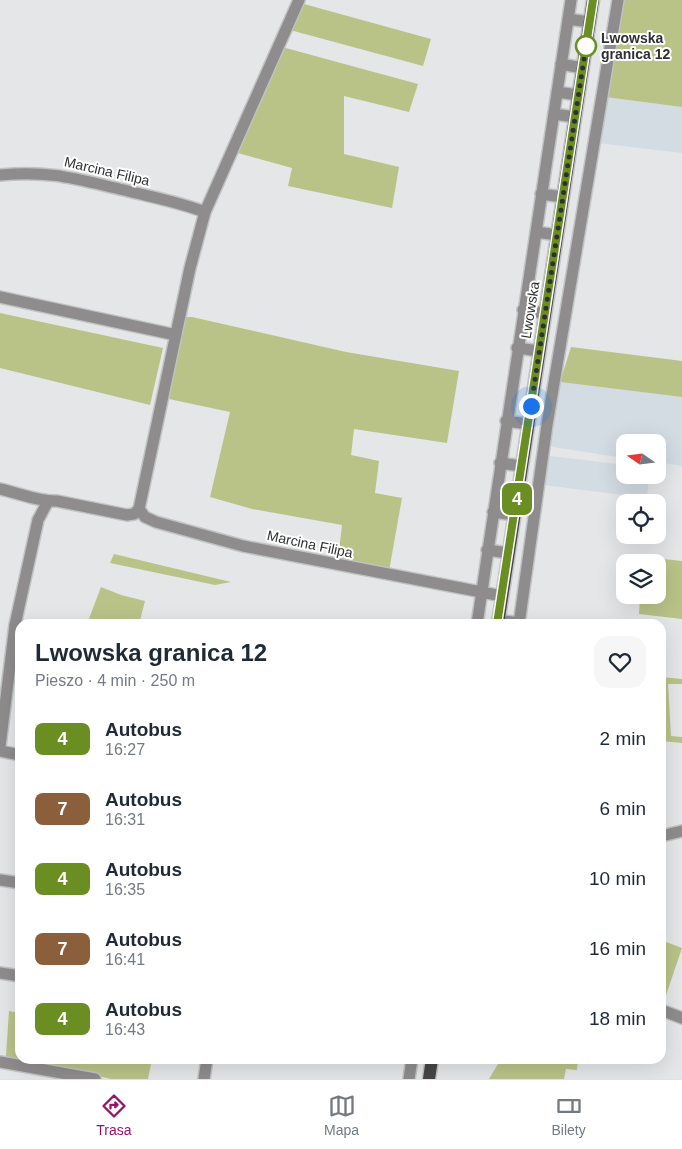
<!DOCTYPE html>
<html lang="pl">
<meta charset="utf-8">
<style>
:root{--surface:#fff;--page:#f6f6f7;--text:#1f2937;--muted:#747a83;--line:#e0e1e3;--accent:#96136b}
body{margin:0;font-family:Arial,sans-serif;background:var(--page);color:var(--text);height:100vh;display:flex;flex-direction:column;font-size:19px;white-space:nowrap}
*{box-sizing:border-box;margin:0}
p{font-size:16px;color:var(--muted)}
.icon{flex:none;width:28px;height:28px;fill:none;stroke:currentColor;stroke-width:2;stroke-linecap:round;stroke-linejoin:round}
.map{position:relative;flex:1;overflow:hidden}
.details{position:absolute;left:15px;top:619px;width:651px;height:445px;display:flex;flex-direction:column;background:var(--surface);border-radius:15px;box-shadow:0 5px 20px #0002}
.details>*{flex:none}
.badge{padding:0 10px;border-radius:8px;font-size:18px;line-height:32px}
.needle{width:32px;rotate:284deg}
.controls{position:absolute;left:616px;top:434px;display:grid;gap:10px}
.controls a{display:grid;place-items:center;width:50px;height:50px;border-radius:10px;background:var(--surface);box-shadow:0 5px 20px #0002;font-size:25px}
.you{position:absolute;width:25px;height:25px;margin:-12px;border:4px solid #fff;border-radius:50%;background:#1a73e8;box-shadow:0 0 0 8px #1a73e833}
.map>.badge{position:absolute;translate:-50% -50%;box-shadow:0 0 0 2px #fff}
.round{display:grid;place-items:center;flex:none;width:52px;height:52px;border-radius:15px;background:var(--page)}
.headline{display:flex;align-items:center;justify-content:space-between;height:85px;padding:0 20px}
h1{font-size:24px;font-weight:700;line-height:38px}
ul{padding:0;list-style:none}
li{display:flex;align-items:center;gap:15px;height:70px;padding:0 20px}
li div{flex:1}
li b{display:block;font-size:19px}
li em{font-style:normal}
li .badge{min-width:55px;font-weight:700;text-align:center}
.tab-bar{display:flex;justify-content:space-around;align-items:center;height:70px;border-top:1px solid var(--line);background:var(--surface);font-size:14px;color:var(--muted)}
.tab-bar a{display:grid;justify-items:center;gap:2px}
.tab-bar .active{color:var(--accent)}
.map>svg:first-child{display:block}
.built{fill:#d3dbe3}
.green{fill:#b9c388}
.lines{fill:none;stroke-linecap:round;stroke-linejoin:round}
.minor-casing{stroke:#c0c2c3;stroke-width:14}
.major-casing{stroke:#c0c2c3;stroke-width:15}
.minor{stroke:#8e8c8c;stroke-width:11}
.major{stroke:#474545;stroke-width:12}
.line-casing{stroke:#fff;stroke-width:11}
.line{stroke:#6b8e23;stroke-width:8}
.walk{stroke:#2f3031;stroke-width:5;stroke-dasharray:0 9}
.stop-dot{fill:#fff;stroke:#6b8e23;stroke-width:2.5}
.labels{text-anchor:middle;dominant-baseline:central;stroke-width:4;stroke-linejoin:round;paint-order:stroke}
.stop-label{font-size:14px;font-weight:bold;fill:#2f3031;stroke:#fff;text-anchor:start}
.street-label{font-size:14px;fill:#2f3031;stroke:#fff}
</style>
<div class="map">
<svg width="682" height="1079" viewBox="0 0 682 1079">
<rect width="100%" height="100%" fill="#e4e6e8"/>
<path class="built" d="M605,97L682,107V153L598,143Z
M560,382L682,397V466L658,462V442H625V458L553,447L548,442Z
M551,456L625,465V475H649L647,498L544,485L545,458Z"/>
<path class="green" d="M622,0H682V107L605,97Z
M304,4L431,39L423,66L290,30Z
M282,47L418,84L409,112L344,96V154L399,167L392,208L288,186L292,168L234,152Z
M0,313L163,348L150,405L0,368Z
M185,317H192L346,352L459,371L447,443L354,429L351,455L379,461L375,493L402,498L389,571L338,560L342,525L252,509L210,497L230,412L169,399Z
M571,347L682,361V397L560,382Z
M114,554L231,582L215,585L110,563Z
M644,557L682,561V619L639,614L640,595H658V562H643Z
M101,587L121,595L145,601L139,624H87Z
M661,677L682,679V684H668L671,736L682,737V743L661,741Z
M661,940L682,948L662,1007H661Z
M9,1011L20,1013V1059H152L148,1079H111L6,1056Z
M501,1059H578L577,1070L566,1069L564,1079H489Z"/>
<g class="lines">
<defs>
<path id="minor" d="M568,19L589,22
M561,64L582,68
M557,92L578,95
M554,114L575,117
M0,175C50,170 76,179 124,190C152,197 179,202 205,212
M541,194L563,197
M536,232L557,235
M0,297L176,335
M523,310L545,313
M517,348L539,351
M506,421L528,424
M500,463L522,466
M0,489C19,493 39,502 57,501L127,515L134,514L139,509L190,268L205,212L299,0
M139,509L145,517L156,522L243,546L502,596
M493,512L514,515
M487,550L508,553
M498,620L519,623
M477,624L571,0
M519,624L547,425L618,0
M0,746L15,625L38,520L47,503
M0,751L20,755
M661,836L682,831
M0,880L20,883
M0,973L20,976
M661,1010L682,1018
M0,1062L95,1079
M204,1079L207,1059
M409,1079L412,1059"/>
<path id="major" d="M498,624L593,0
M429,1079L432,1059"/>
</defs>
<use href="#minor" class="minor-casing"/>
<use href="#major" class="major-casing"/>
<use href="#minor" class="minor"/>
<use href="#major" class="major"/>
</g>
<g class="lines">
<defs>
<path id="line" d="M497,624L593,0"/>
</defs>
<use href="#line" class="line-casing"/>
<use href="#line" class="line"/>
<path class="walk" d="M531,406L586,46"/>
</g>
<circle class="stop-dot" cx="586" cy="46" r="10"/>
<g class="labels">
<g class="stop-label">
<text x="601" y="38">Lwowska<tspan x="601" dy="16">granica 12</tspan></text>
</g>
<g class="street-label">
<text transform="translate(107 171) rotate(13)">Marcina Filipa</text>
<text transform="translate(530 310) rotate(-81)">Lwowska</text>
<text transform="translate(310 544) rotate(12)">Marcina Filipa</text>
</g>
</g>
</svg>
<div class="controls">
<a><svg class="needle" viewBox="-14 -14 28 28"><path d="M0-13l5 13h-10z" fill="#e53935"/><path d="M0 13l5-13h-10z" fill="#747a83"/></svg></a>
<a><svg class="icon" aria-label="locate" viewBox="0 0 24 24"><circle cx="12" cy="12" r="6"/><path d="M12 2v4M12 18v4M2 12h4M18 12h4"/></svg></a>
<a><svg class="icon" aria-label="layers" viewBox="0 0 24 24"><path d="M12 4l9 5-9 5-9-5zM3 14l9 5 9-5"/></svg></a>
</div>
<div class="you" style="left:531px;top:406px"></div>
<b class="badge" style="left:517px;top:499px;background:#6b8e23;color:#fff">4</b>
<section class="details">
<div class="headline"><div><h1>Lwowska granica 12</h1><p>Pieszo · 4 min · 250 m</p></div><a class="round"><svg class="icon" aria-label="heart" viewBox="0 0 24 24"><path d="M12 20l-8-8c-3-5 5-10 8-4 3-6 11-1 8 4z"/></svg></a></div>
<ul>
<li><span class="badge" style="background:#6b8e23;color:#fff">4</span><div><b>Autobus</b><p>16:27</p></div><em>2 min</em></li>
<li><span class="badge" style="background:#8b5e3c;color:#fff">7</span><div><b>Autobus</b><p>16:31</p></div><em>6 min</em></li>
<li><span class="badge" style="background:#6b8e23;color:#fff">4</span><div><b>Autobus</b><p>16:35</p></div><em>10 min</em></li>
<li><span class="badge" style="background:#8b5e3c;color:#fff">7</span><div><b>Autobus</b><p>16:41</p></div><em>16 min</em></li>
<li><span class="badge" style="background:#6b8e23;color:#fff">4</span><div><b>Autobus</b><p>16:43</p></div><em>18 min</em></li>
</ul>
</section>
</div>
<nav class="tab-bar">
<a class="active"><svg class="icon" aria-label="directions" viewBox="0 0 24 24"><path d="M12 3l9 9-9 9-9-9zM9 14v-3h6M13 9l2 2-2 2"/></svg>Trasa</a>
<a><svg class="icon" aria-label="map" viewBox="0 0 24 24"><path d="M3 6l6-2 6 2 6-2v14l-6 2-6-2-6 2zM9 4v14M15 6v14"/></svg>Mapa</a>
<a><svg class="icon" aria-label="tickets" viewBox="0 0 24 24"><path d="M3 7h18v10H3zM15 7v10"/></svg>Bilety</a>
</nav>
